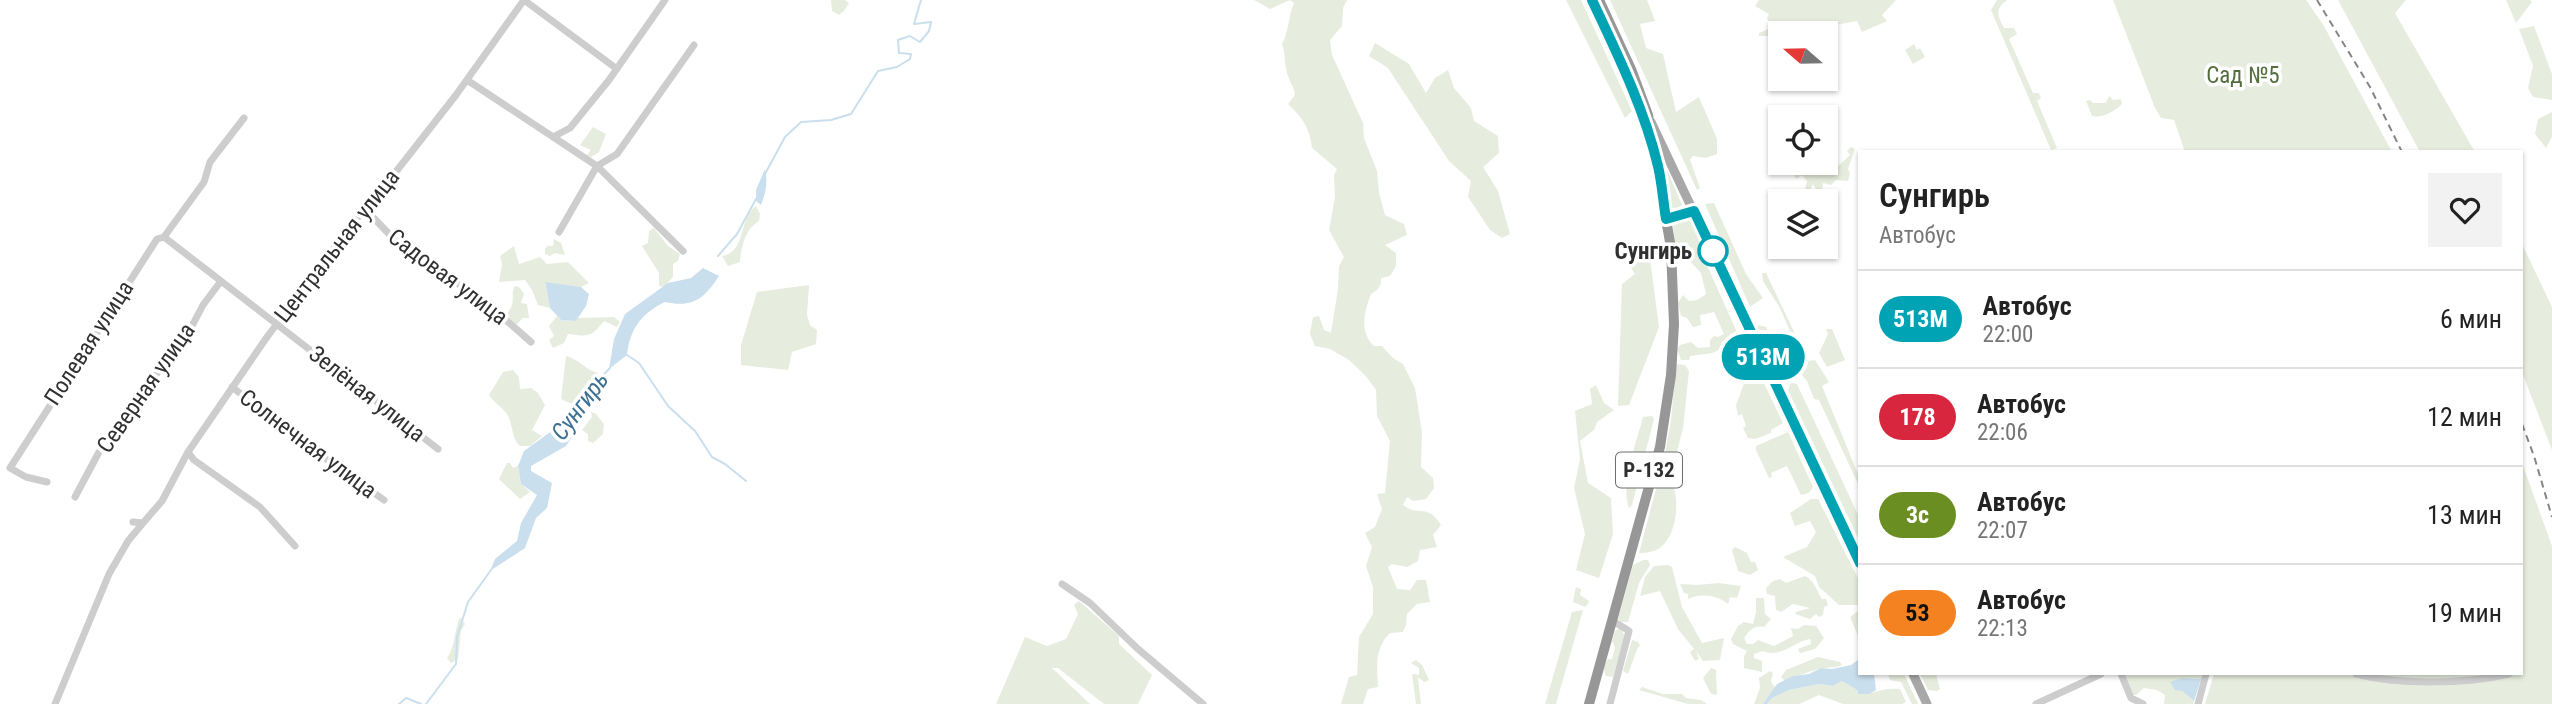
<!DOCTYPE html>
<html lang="ru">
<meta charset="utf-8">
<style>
:root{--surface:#fff;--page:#f2f2f2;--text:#222;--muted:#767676;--line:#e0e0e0}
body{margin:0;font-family:"Roboto Condensed",sans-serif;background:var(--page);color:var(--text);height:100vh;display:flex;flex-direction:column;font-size:26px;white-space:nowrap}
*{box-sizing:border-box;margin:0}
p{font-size:23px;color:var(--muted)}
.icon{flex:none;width:38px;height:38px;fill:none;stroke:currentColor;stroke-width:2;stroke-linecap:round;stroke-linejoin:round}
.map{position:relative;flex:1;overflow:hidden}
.details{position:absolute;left:1858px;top:150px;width:665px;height:525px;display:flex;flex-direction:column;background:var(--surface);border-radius:0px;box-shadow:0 2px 5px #0004}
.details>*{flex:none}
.badge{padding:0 14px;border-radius:23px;font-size:24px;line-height:46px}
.needle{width:46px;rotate:290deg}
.buttons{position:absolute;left:1768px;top:21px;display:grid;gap:14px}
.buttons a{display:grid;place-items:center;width:70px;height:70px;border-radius:0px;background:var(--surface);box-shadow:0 2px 5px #0004;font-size:35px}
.map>.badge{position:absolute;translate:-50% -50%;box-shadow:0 0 0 4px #fff}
.round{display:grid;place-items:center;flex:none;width:74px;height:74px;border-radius:0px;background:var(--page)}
.overview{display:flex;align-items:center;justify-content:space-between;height:119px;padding:0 21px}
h1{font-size:33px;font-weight:600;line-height:52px}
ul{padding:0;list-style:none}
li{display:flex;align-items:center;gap:21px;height:98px;padding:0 21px;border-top:2px solid var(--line)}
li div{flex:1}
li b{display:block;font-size:26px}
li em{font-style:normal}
li .badge{min-width:77px;font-weight:700;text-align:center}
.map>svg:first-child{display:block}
.green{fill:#e6edde}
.water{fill:#cadfed}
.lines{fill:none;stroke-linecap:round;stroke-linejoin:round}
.stream{stroke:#cadfed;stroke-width:2}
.minor{stroke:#cdcdcd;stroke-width:7}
.major{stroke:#a8a8a8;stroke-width:9}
.highway{stroke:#979797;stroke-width:10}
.rail{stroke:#858585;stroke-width:2;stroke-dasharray:7 5;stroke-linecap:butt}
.line-casing{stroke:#fff;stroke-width:16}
.line{stroke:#00a3b4;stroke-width:10}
.stop-dot{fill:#fff;stroke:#00a3b4;stroke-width:3.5}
.labels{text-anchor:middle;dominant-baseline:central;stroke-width:7;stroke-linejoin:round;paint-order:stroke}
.shield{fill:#fff;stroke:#6e6e6e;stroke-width:2}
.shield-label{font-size:21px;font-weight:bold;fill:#303030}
.park-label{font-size:23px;fill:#536d3c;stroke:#fff}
.street-label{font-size:23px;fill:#303030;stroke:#fff}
.stop-label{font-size:23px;font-weight:bold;fill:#303030;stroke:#fff;text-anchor:end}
.water-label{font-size:24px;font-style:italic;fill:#3b7195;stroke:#fff}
</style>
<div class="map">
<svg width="2552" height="704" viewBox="0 0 2552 704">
<rect width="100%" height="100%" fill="#fff"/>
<path class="green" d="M831,0H845L849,3L844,11L839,15L832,11Z
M1254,0H1347L1343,8L1342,26L1330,40L1332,55L1363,123L1364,138L1377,171L1379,193L1385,215L1404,224L1407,235L1385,245L1396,253V266L1390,276L1381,278C1382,286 1377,291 1371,294C1364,312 1359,332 1374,346H1382L1393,358L1403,364L1415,388L1422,433L1421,467L1433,478L1434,488L1426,499L1413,501L1407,497L1403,505C1421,518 1426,502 1441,525L1433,535L1437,547L1420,550L1418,561L1407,567L1392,564L1388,567L1397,589L1410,590L1417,580H1426L1430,602L1417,604L1407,614L1406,625L1403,632L1390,633C1374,649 1377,666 1378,687L1368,689L1363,704H1341L1349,677L1357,675L1359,637L1373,614V587L1366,566L1372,547L1365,533L1375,527L1382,509L1377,494L1385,493L1390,441L1377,416L1376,390L1365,375L1349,360L1330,349L1315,346L1310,334L1313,317L1319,316L1324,330L1331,333L1338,289L1339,266L1344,257L1329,230L1335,197L1334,175L1337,169L1312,148C1310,128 1302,117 1288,104L1295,95C1294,86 1289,81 1287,73C1284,63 1286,54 1282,44C1289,31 1288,17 1294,3L1290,0L1270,9Z
M1566,0H1581L1632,111L1625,118Z
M1610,0H1647L1655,21L1640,24L1646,48L1663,54L1676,112L1699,97L1717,139V154L1706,158L1693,156L1690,160L1700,188L1697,190Z
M1759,0H1896L1882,15L1887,21L1862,32L1857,21L1792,33H1780V36H1759V33L1771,28L1767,18L1769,14L1755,6Z
M1997,0H2007C1995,9 1997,15 2004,28H2014L2017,34L2009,39L2033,93H2039L2041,98L2037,101L2057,148L2051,150L1991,10Z
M2113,0H2306L2324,26L2392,152H2185L2174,120L2161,118L2155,108Z
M2338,0H2406L2395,13L2475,152H2420Z
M2506,0H2530L2532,2L2516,23Z
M2534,26L2552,74V100L2533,97L2528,88L2533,66L2519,29Z
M1375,43L1409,64L1426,93L1435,78L1448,70L1454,88L1471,108L1474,121L1498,136L1499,153L1483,167L1498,191L1510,234L1502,238L1490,230L1468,197L1471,181L1449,161L1388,68L1369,56Z
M1914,44L1917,50L1920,48L1925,57L1913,64L1905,50Z
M2109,96L2113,100L2121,99L2122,104C2115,111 2101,119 2092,116L2086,101L2090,100L2093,103H2106Z
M2552,112V137L2546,148L2535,134L2538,119Z
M593,127L606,134L599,152L591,157L587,155L591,150L580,145Z
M1851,147L1855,149L1848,169L1850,173L1848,181L1836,180L1831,185L1823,183L1821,198L1813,184L1807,197L1804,194L1807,181L1802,175L1796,179L1793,172L1809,163H1822L1827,171H1833L1850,155L1847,151Z
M1664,163L1682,205L1679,210H1671Z
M1714,203L1746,274L1763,298L1750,307L1705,204Z
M756,206L760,214L759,221C745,229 741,247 740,262L728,266L722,256C747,252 738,218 756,206Z
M1679,218H1685C1696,223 1704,242 1702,254L1744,348L1738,365L1728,343V346L1712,353L1690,356L1689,360H1681L1677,349L1680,345L1691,342L1698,348L1710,347V340L1714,336L1718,337L1724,334L1714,312L1700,315L1701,325L1693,327L1687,318L1681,316L1678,303L1683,295L1689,301L1697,300L1706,294L1701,273L1686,257H1680L1676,252L1673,225Z
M654,228L668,246L680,254L678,261L673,264V277L664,287L659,286V273L642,246L648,243L649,231Z
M554,239L561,243L565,255L555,253L550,256L545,254V249L547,246H553Z
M1623,239L1649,251L1659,327L1629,405L1618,406L1622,284L1635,274L1629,264L1617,261L1623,246Z
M2522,244L2552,307V450L2522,372Z
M514,246L519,264L540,257L547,264L568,262L589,283L581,287L545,283L550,308L538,305L532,290L525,280L499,282L502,264L500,256Z
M1762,273H1766L1808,361L1815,360L1829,382L1822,386L1860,479V488L1819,400L1814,399L1807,381L1801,374L1805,366L1780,308L1763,281Z
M809,285L807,315L810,325L817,330L816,344L792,352L788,370L741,365V345L757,292Z
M515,286L519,287L524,294L521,303L527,304L529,318H523L515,326L507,318C507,311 510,311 512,305C514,298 511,292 515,286Z
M557,316L561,320L576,321L578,318L614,317L620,322L617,327L604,321C591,337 589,337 568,334L564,343L553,348L549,340L554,336L549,326Z
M1758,325L1766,327L1786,370L1781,377L1757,327Z
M1826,329H1832L1845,360L1827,367L1819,353L1828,334Z
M566,356C579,359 585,370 598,373L572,404L561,399Z
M1753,360L1783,423L1771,430V433L1755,439L1748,438L1743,428L1746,426L1742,414L1738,416L1736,405Z
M1676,364L1685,365L1689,371L1683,428L1672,471L1664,459L1671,420Z
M513,370L519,377L520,389L531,388L538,393L545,405L532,430L542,436L530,446H520C510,437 514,423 506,413C501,406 494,403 489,395L503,372Z
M1791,383L1797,384L1860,519V542L1788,390Z
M1596,385L1604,403L1614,410L1597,422L1594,430L1580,441L1588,483L1611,498L1613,534L1599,578L1576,570L1585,534L1574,488L1580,459L1575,411L1592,404L1590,389Z
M591,412L596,414L604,424L603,434L593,443L588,441V434L582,430L592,417Z
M1652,416L1654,419L1632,505L1629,508C1620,484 1637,441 1643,417Z
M1788,432L1813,487L1809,493L1801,495L1787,466L1771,473L1772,477L1769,478L1756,450V446Z
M507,463H510L513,468L518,466L521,484L530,492L520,499L499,479Z
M2522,463L2552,546V704H2205L2214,674H2522Z
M1661,470C1683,482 1680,533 1660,548C1654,552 1646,553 1639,553Z
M1811,499H1818L1860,582V640L1850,617L1858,611L1860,605H1839L1819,587L1815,576L1783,557L1807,547L1816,532L1810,521L1795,526L1790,513Z
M1735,547L1747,553L1751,562H1755L1758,570L1750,575L1738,571L1732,550Z
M1643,560H1648L1650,565L1639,583L1628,622H1621L1618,619L1633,565Z
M1668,565L1672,567L1682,607L1702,643L1724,638L1720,660L1703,661L1696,651L1699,659L1695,661L1690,652L1694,649L1678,629L1660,591L1640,596L1645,577L1654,566Z
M1805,576C1815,581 1816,590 1822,599H1826L1828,605L1824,607L1823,615L1819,617L1816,614L1810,619L1795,614L1796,612L1810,608L1793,604L1781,612L1776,610L1775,596L1767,594L1766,588L1773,581L1780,579L1786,583Z
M1719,583L1741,586L1737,598L1730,597L1728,604C1717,595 1701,593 1688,599V594L1684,593L1680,584L1697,585Z
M1576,587L1581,589L1580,595L1589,601L1588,604L1585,607L1573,602Z
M1756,598H1764L1765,614L1771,619L1764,627C1754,625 1750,630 1744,638L1747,644H1753L1758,640L1774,646L1793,636L1791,628L1798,629L1804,625L1816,626L1824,638L1815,649L1800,653L1798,649L1811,644L1810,639C1793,642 1780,659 1763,651L1754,654V658L1762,661V672L1744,668V656L1747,651L1733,644L1731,639L1738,626L1744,622L1753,624L1756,612Z
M1079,601L1119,636V644L1152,675L1138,704H1104L1058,668H1052L1090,704H996L1025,637L1047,646L1066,639L1078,614L1074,605Z
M1583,610L1556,704H1545L1572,612Z
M460,617L465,624L461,631L458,659L451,663L447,658C455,647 454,631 460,617Z
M1620,628L1625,636L1613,677L1606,676L1603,667L1608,659H1612L1615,647L1612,641L1615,631Z
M1632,640L1638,642L1640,646L1638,647L1628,674L1623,671Z
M1818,657L1840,662L1842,665C1835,668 1831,667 1824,668C1819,668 1790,678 1785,681L1781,677L1786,670Z
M1416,660L1422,665L1429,680L1425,682L1418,678L1421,704H1416L1412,674L1419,675V668L1411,663Z
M1711,668L1716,670L1717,695L1711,694L1703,678Z
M1770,671L1773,673L1771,681L1775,688L1763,704H1754L1760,688L1759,678Z
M1888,674H1904L1918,704H1912L1901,682L1890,680Z
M1920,674H1936L1940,689L1937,691L1928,690Z
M2118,674H2202L2201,679L2182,678V691L2194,701L2193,704H2164L2165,695L2157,690L2144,688L2136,695H2131Z
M1842,681L1857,690L1858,694C1875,694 1882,687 1900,689L1906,702L1902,704H1843L1819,695L1799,704H1767L1772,698L1789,690L1819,684L1833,686Z
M1642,687L1663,694H1682L1686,698L1701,700L1707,704H1688L1639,690Z"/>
<path class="water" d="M765,169C768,182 766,192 761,205L756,201V190Z
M703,268L719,276C704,299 693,308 665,302C642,313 630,328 627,355L609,369L614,339L625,314L668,283L691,278Z
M545,282L581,287L589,294L586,306L576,321L561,320L550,308Z
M575,414L579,426L566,446L531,466V471L552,483L547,508L536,518L525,548L490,571L495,559L517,541L521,523L537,495L521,484L518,466L524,451Z
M1858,660H1860V674H1874L1876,690L1869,694H1858L1857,690L1842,681L1833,686L1819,684L1789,690L1772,698L1767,704H1763L1777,684L1793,676L1809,674L1821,668L1832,669L1851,665Z
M2182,678L2201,679L2194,701L2182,691L2175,690L2170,682Z"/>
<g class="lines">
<path class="stream" d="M765,174L785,137L801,122L831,120L851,114L878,71L897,67L910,59L911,54L899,53L898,40L910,36L920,42L929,31L931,22L914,24L921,0
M718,256L737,234L756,199
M627,355L639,363L668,406L695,431L712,457L725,464L746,481
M575,413L587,392L610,368
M399,704L406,698L421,704
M426,704L456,664L457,637L468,602L491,570"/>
<path class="minor" d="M524,0L617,69
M467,80L597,166L683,251
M553,137L570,128L609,80L665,0
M597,166L617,154L694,45
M366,210L392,237L492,308L531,342
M559,232L597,166
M164,237L438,449
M232,387L312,449L384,500
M188,452L194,460L260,507L295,546
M47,482L26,477L10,468L157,239L164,237L204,182L210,162L244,118
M75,497L99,452L192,326L203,305L221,281
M133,522L143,523L162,501L188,452L267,337L356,219L366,210L456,95L524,0
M1062,584L1090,603L1138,649L1203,704
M2121,674L2131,698L2143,704
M2356,674C2398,685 2467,684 2509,674
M55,704L109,574L128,541L143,523
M1610,704L1629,631L1613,621
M2036,704L2101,674
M2198,704L2206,674"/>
<path class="major" d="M1651,122L1860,563
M1666,219L1694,211
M1913,674L1927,704"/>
<path class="highway" d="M1589,704L1660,447L1671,375L1674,324L1671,248L1648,115L1631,69L1599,0"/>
<path class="rail" d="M2317,0L2370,87L2402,152
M2522,424L2534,456L2552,517"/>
</g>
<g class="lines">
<defs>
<path id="line" d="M1592,0C1617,53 1644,108 1658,166C1662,183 1663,201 1666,219L1694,211L1860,563"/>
</defs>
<use href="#line" class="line-casing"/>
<use href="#line" class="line"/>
</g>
<circle class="stop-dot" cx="1713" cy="251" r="14"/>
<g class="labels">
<rect class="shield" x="1616" y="452.5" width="66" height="35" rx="5"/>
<g class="shield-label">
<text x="1649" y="470">Р-132</text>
</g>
<g class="park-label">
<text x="2243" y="75">Сад №5</text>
</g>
<g class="street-label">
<text transform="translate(337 246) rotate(-52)">Центральная улица</text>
<text transform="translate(448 277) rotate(37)">Садовая улица</text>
<text transform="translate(89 343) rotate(-57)">Полевая улица</text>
<text transform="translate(146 388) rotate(-55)">Северная улица</text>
<text transform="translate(367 394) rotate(38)">Зелёная улица</text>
<text transform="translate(308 444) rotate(37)">Солнечная улица</text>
</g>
<g class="stop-label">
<text x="1692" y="251">Сунгирь</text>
</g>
<g class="water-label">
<text transform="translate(580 406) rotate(-53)">Сунгирь</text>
</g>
</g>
</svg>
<div class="buttons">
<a><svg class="needle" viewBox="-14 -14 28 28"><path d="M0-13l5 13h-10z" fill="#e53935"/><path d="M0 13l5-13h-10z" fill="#767676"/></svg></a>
<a><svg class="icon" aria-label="locate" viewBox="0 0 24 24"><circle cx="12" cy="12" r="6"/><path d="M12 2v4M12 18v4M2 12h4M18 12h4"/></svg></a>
<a><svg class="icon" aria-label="layers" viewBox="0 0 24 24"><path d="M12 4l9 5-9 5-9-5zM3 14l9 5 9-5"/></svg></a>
</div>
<b class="badge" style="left:1763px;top:357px;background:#00a3b4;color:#fff">513М</b>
<section class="details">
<div class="overview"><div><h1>Сунгирь</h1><p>Автобус</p></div><a class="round"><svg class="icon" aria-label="heart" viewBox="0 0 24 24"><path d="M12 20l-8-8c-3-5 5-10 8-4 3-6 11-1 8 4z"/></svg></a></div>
<ul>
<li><span class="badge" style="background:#00a3b4;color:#fff">513М</span><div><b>Автобус</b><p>22:00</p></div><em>6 мин</em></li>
<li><span class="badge" style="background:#d7263d;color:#fff">178</span><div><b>Автобус</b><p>22:06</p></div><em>12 мин</em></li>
<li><span class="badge" style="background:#6b8e23;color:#fff">3с</span><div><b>Автобус</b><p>22:07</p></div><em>13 мин</em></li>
<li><span class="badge" style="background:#f58220;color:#111">53</span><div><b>Автобус</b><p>22:13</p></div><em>19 мин</em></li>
</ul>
</section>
</div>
